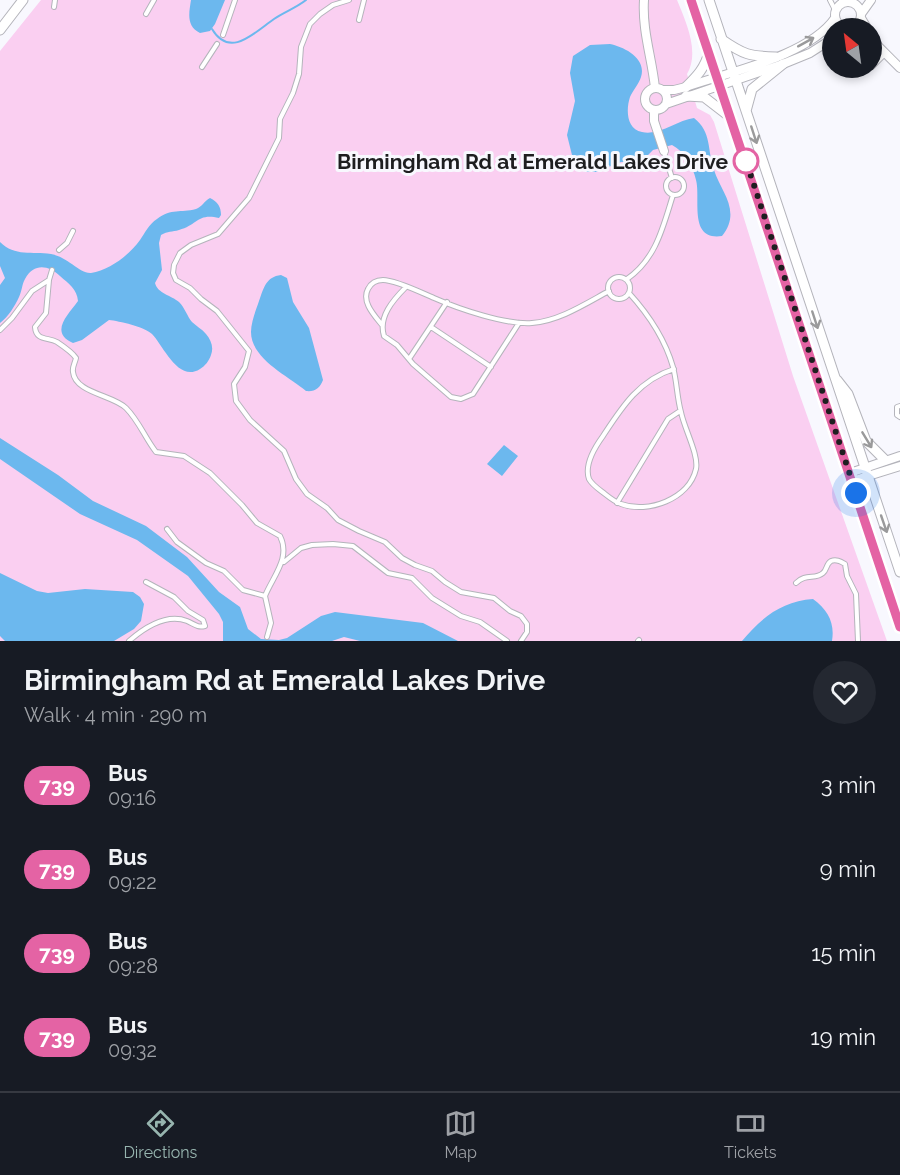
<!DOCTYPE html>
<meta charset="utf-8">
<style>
:root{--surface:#171b24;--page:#242831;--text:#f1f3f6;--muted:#9ea1a6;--line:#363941;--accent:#97b5af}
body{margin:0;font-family:Raleway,sans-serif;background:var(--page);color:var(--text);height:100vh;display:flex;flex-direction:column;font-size:22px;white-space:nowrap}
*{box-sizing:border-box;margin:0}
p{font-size:20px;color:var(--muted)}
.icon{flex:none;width:33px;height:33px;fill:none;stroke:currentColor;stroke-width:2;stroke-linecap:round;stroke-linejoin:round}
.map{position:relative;height:641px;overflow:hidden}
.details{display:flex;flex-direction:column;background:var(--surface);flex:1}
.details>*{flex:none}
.badge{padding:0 12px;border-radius:20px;font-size:21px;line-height:39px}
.needle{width:39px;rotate:331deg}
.buttons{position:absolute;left:822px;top:18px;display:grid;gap:12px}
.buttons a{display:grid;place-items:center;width:60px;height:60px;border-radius:50%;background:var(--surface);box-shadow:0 3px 9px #0003;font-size:30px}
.you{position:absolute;width:30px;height:30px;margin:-15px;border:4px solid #fff;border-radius:50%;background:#1a73e8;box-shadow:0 0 0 9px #1a73e833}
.map>.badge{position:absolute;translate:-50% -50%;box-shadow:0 0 0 3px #fff}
.round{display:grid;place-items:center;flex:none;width:63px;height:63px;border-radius:32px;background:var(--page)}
.headline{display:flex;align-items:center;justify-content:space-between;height:102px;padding:0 24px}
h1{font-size:28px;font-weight:700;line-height:45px}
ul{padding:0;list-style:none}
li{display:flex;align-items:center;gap:18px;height:84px;padding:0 24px}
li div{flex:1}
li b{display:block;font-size:22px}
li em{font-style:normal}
li .badge{min-width:66px;font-weight:700;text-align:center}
.tabs{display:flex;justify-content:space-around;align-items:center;height:84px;border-top:2px solid var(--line);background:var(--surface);font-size:16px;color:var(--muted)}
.tabs a{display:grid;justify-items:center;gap:3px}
.tabs .active{color:var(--accent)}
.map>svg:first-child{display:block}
.green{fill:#facff1}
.water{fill:#6cb8ee}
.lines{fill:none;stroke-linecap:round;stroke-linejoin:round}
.stream{stroke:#6cb8ee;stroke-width:2}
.service-casing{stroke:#b4b4bb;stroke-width:6}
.minor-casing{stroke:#b4b4bb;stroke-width:10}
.tertiary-casing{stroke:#b4b4bb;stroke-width:11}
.service{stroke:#fff;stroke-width:4}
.minor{stroke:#fff;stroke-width:8}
.tertiary{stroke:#fff;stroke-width:9}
.oneway{stroke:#9a9a9b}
.line-casing{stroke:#fff;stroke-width:14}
.line{stroke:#e463a4;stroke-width:9}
.walk{stroke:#1e1e20;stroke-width:6;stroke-dasharray:0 10.8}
.stop-dot{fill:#fff;stroke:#e463a4;stroke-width:3}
.labels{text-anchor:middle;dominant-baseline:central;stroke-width:6;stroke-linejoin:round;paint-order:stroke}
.stop-label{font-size:21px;font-weight:bold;fill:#1e1e20;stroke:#f8f8fe;text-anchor:end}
</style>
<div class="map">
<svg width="900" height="641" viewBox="0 0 900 641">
<rect width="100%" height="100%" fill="#f8f8fe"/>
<path class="green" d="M41,0H677C686,22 700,52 687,74L697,108L710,115L714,122L793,376L887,641H0V51Z"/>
<path class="water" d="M191,0H225L215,24L210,31L200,33C186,26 189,13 191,0Z
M610,44C624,47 647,58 641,77C639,84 633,90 630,97C626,109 626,129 642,132C660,136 677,120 694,118C712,132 707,150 714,170C721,192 742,211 722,236C688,241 701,199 696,180C693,166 684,151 672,145L653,150L646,157L638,161L621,162L596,172H586L578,168L574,163L567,135L575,101L570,73L573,56L590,45Z
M210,198C218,202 221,207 221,215L219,218C197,213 198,225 179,230C172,232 168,231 161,235L159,243L162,270L155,283C158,294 171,295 179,302C185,308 187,316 192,322C196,326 202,329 206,334C211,340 214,347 211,355C209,361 205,366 200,369C178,383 163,345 152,334C145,327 119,321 109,320L82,340L73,343C49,332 68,315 78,301C77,289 69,284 60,276C48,265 34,263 25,279C22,284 22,291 19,297C15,306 8,317 0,323V285L5,278L0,266V242C15,257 32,251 51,254C68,257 80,274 91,273C110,270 129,255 140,240C145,233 149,224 157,219C172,208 180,213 196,209C202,207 204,201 210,198Z
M281,275L287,278L293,302L309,328L323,380C320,388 315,392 306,391C288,376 251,359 251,332C251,322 256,310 259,301C264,287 266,277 281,275Z
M0,438L58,475L93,501L146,526L187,557L219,592L240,607L248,629L261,639L279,640L287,638L321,616L335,612L423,623L458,641H360L344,637L332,641H223V622L219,614L188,576L137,540L80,514L0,459Z
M504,445L518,456L502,476L487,464Z
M0,573L37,591L48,593L85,589L133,592L140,597L144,604L141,621L134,629L114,641H5L0,636Z
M813,599C828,610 835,623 832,641H742C761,618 782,601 813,599Z"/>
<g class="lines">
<path class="stream" d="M212,29C230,59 254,33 274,19C284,12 296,8 306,0"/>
<defs>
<path id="service" d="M349,0L333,5L320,14L310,24L301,47L299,74L293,93L280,119L279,138L249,198L218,234L191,245L180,253L174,265L173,273L176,280L190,288L201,299L217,311L249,351L245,367L234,384L236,401L250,420L284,451L296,479L307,494L327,508L338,520L359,531L385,542L402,558L415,565L432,571L445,582L461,592L494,598L510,611L521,616L527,624V632L521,641
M830,0L835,10
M841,0L844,2
M54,7L55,0
M146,14L154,0
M359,20L364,0
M223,35L235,0
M202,67L217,44
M872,67L886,53
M664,152L672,178
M666 186a9 9 0 1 1 18 0a9 9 0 1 1-18 0Z
M59,250L67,243L73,231
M608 288a11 11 0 1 1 22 0a11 11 0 1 1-22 0Z
M627,279C656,259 663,227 673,195
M49,280L52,270
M406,287C393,300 378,317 384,336L397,345L413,364L451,397L461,399L473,394L519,323
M629,293C649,315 665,339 673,367C677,382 677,398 681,412C684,428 699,455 696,469C689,499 648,514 621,504C615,502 610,498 605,494C600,490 592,485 589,479C584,465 595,447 603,436C622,407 639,380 674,369
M382,325C375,316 361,302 368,289C371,283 376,280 383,280C396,280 422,293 434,298C459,309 506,325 532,323C559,321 585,304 609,291
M431,327L491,367
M0,330L12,318L32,291L49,280L46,313L35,327C36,341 48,337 57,342C63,346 72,352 76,358C75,363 72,367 73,372C75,393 113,395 126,408C139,421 145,438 156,452L184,456L210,473L242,505L257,523L280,536C291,558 273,576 265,596L243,590L224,571L206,563L177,542L167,529
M409,359L447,302
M900,406L897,407V415L900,417
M617,503L668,419L680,411
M284,562L301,548L312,545L333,544L353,546L388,573L412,578L432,598L461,616L480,622L507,641
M796,583C806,573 815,580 823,573C827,570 826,564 831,561C836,559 840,561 845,564L847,576L856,594L858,641
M265,596L271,623L267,637
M129,641C144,628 166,613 187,621C194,624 197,628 205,626L203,620L188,611L174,597L146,582
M638,641L639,640"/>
<path id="minor" d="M644,0C642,31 652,58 655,88
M835 15a13 13 0 1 1 26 0a13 13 0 1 1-26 0Z
M861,14L871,0
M861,18L867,28
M872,40L900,68
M645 99a11 11 0 1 1 22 0a11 11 0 1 1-22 0Z
M663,90H674L686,87C729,72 809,56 835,18
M666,104L783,64L810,53L832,39
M654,110V121L664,151
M850,473L900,456
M852,481L900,466"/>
<path id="tertiary" d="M691,0L900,627
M709,0L900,572
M0,30L23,0
M721,39C744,55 749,56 776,57
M686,87C697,76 705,68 709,52
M686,96L704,97L730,117
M746,111L752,89L783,64
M837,380L848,394L866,441L885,460"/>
</defs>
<use href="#service" class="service-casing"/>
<use href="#minor" class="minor-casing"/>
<use href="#tertiary" class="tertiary-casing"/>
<use href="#service" class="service"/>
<use href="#minor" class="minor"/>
<use href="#tertiary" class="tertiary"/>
</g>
<defs><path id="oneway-shaft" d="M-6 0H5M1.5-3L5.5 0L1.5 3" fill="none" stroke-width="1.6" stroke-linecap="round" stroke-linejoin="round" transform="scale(1.5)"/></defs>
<g class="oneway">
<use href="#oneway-shaft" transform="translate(806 42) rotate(-29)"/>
<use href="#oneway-shaft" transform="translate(754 135) rotate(72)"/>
<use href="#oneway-shaft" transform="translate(815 320) rotate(72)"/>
<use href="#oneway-shaft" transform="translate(867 440) rotate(59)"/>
<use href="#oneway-shaft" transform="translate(884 524) rotate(71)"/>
</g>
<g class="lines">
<defs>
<path id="line" d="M691,0L900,627"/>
</defs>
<use href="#line" class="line-casing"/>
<use href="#line" class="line"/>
<path class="walk" d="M746,161L745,158L856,493"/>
</g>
<circle class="stop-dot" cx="746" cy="161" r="12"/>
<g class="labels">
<g class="stop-label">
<text x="728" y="161">Birmingham Rd at Emerald Lakes Drive</text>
</g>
</g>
</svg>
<div class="buttons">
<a><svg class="needle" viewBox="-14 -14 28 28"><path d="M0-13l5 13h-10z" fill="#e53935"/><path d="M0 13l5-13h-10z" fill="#9ea1a6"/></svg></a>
</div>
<div class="you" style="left:856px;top:493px"></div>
</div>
<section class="details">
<div class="headline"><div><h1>Birmingham Rd at Emerald Lakes Drive</h1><p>Walk · 4 min · 290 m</p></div><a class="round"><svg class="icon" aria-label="heart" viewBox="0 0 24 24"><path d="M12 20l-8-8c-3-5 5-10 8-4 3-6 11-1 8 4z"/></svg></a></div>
<ul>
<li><span class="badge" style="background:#e463a4;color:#fff">739</span><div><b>Bus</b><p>09:16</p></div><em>3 min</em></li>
<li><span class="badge" style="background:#e463a4;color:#fff">739</span><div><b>Bus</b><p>09:22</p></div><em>9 min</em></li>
<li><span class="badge" style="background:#e463a4;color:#fff">739</span><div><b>Bus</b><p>09:28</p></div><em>15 min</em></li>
<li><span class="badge" style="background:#e463a4;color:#fff">739</span><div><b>Bus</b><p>09:32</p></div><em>19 min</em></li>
</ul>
</section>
<nav class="tabs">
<a class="active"><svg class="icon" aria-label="directions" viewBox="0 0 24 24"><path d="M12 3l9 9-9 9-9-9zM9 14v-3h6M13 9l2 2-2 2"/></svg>Directions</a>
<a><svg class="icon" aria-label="map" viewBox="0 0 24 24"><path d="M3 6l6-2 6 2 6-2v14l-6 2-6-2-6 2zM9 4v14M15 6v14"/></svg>Map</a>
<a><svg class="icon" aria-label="tickets" viewBox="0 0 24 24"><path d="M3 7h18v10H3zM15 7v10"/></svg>Tickets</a>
</nav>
